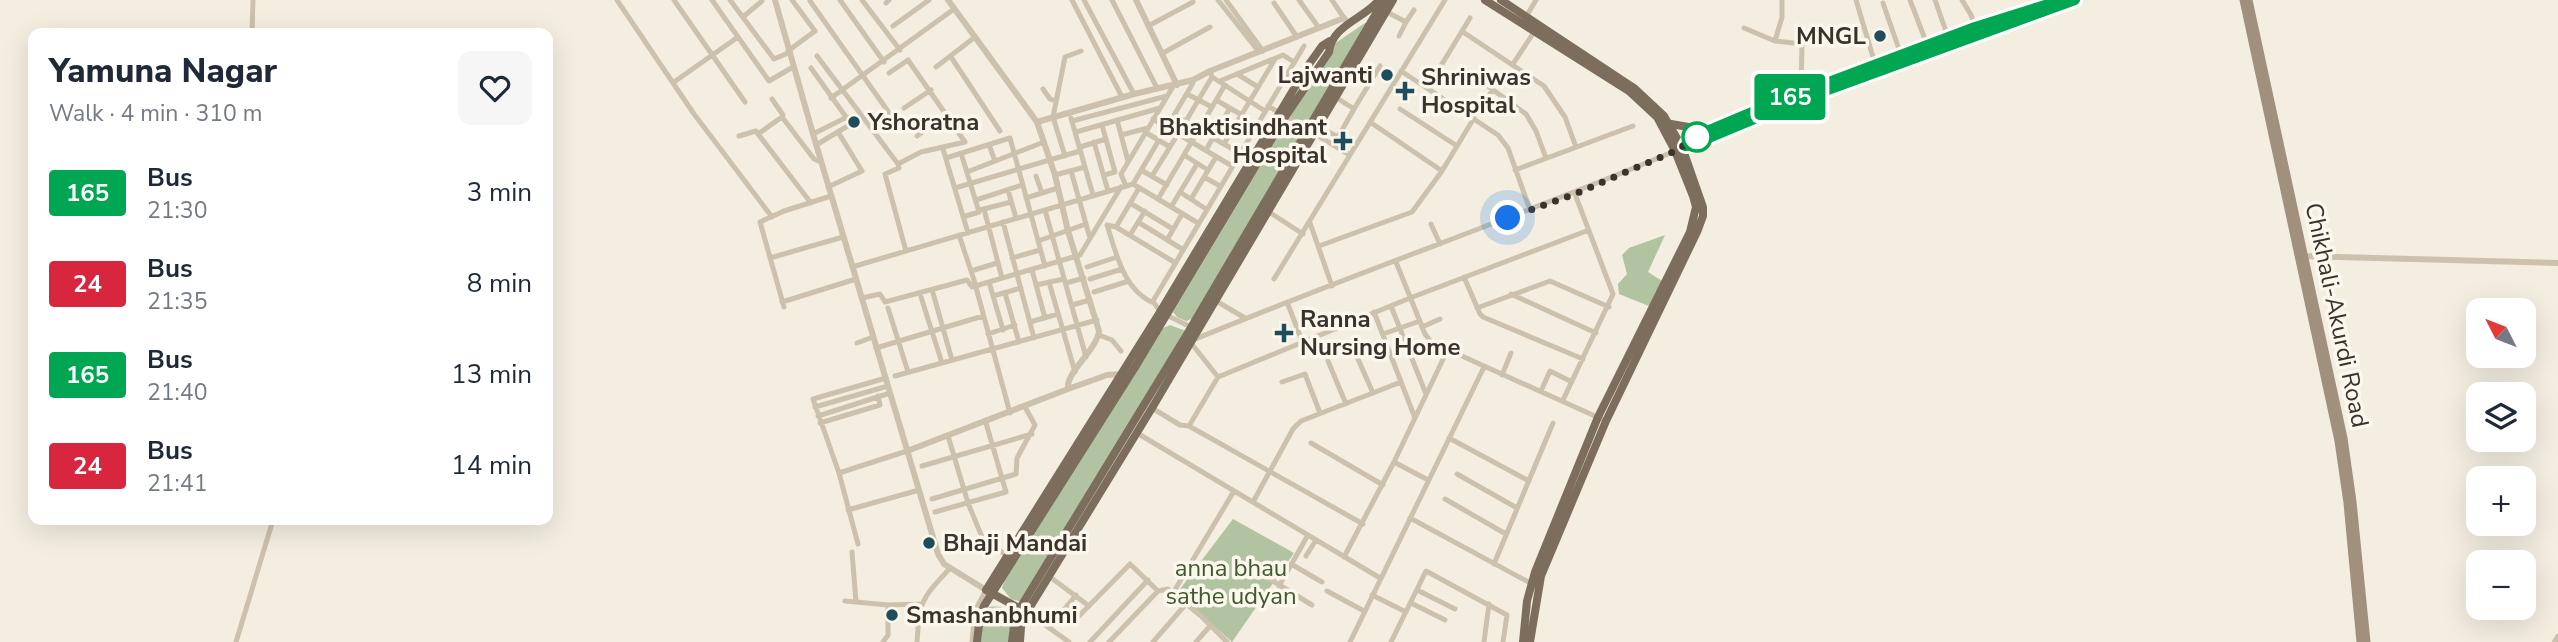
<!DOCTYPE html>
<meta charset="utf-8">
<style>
:root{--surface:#fff;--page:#f6f6f7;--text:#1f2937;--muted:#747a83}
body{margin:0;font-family:"Nunito Sans",sans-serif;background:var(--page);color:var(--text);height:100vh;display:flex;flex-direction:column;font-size:26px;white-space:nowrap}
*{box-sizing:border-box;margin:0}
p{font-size:23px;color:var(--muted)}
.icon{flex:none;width:38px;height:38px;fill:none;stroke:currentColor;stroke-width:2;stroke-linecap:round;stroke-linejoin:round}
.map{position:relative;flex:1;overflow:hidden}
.drawer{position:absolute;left:28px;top:28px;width:525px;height:497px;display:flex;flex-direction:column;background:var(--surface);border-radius:14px;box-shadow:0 7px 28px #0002}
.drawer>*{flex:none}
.badge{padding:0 14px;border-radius:5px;font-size:24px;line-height:46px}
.needle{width:46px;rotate:312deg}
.fabs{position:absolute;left:2466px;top:298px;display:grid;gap:14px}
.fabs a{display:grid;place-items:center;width:70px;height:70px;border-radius:14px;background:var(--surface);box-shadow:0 7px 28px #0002;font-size:35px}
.you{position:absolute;width:35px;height:35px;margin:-18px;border:5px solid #fff;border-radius:50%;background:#1a73e8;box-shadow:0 0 0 10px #1a73e833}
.map>.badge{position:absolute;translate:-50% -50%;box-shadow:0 0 0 4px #fff}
.round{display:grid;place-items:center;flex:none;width:74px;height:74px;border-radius:14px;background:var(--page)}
.head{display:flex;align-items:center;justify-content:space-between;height:119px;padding:0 21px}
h1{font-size:33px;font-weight:800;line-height:52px}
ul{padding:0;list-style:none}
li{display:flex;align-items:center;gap:21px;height:91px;padding:0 21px}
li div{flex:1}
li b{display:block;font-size:26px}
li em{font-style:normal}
li .badge{min-width:77px;font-weight:700;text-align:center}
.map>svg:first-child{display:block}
.green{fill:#b1c3a0}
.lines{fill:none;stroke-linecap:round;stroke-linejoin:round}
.minor{stroke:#ccc1ac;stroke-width:5}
.tertiary{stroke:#ccc1ac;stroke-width:6}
.secondary{stroke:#a0907d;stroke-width:7}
.primary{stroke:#7c6d5c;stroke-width:8}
.line-casing{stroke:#fff;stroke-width:16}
.line{stroke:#00a651;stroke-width:10}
.walk{stroke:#3a332b;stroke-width:7;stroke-dasharray:0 12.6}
.poi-dot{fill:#204d5c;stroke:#fbf7ed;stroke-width:2.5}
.stop-dot{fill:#fff;stroke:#00a651;stroke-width:3.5}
.labels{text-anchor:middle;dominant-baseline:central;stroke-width:7;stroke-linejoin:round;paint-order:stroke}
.poi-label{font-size:24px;font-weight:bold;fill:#3a332b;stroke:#fbf7ed;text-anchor:start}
.street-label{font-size:24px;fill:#3a332b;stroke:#fbf7ed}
.park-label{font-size:24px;fill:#41592e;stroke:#fbf7ed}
</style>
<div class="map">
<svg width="2558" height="642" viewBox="0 0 2558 642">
<rect width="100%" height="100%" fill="#f3eee0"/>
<path class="green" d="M1365,23H1369L1308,127L1289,117L1334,44Z
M1285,125L1301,136L1194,318L1186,321L1177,317L1173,312Z
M1665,235L1648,272L1662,281L1649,306L1619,294L1618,284L1627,274L1622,255L1629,248Z
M1170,325L1186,331L1022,602L1011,599L1002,588L1005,579L1161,329Z
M1233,519L1294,553L1232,642L1177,593Z
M987,607C1016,603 1012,622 1010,642H981L983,615Z"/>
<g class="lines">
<path class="minor" d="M617,0L694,114L772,217
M674,0L745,102
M712,0L769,81L793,67
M730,0L774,59L788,53
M840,0L884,62
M862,0L900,50
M1072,0L1122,97
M1084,0L1134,94
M1112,0L1157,88
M1218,0L1259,52
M1226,0L1263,51
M1299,0L1319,28
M1332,0L1344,18
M1782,0V17L1775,41L1802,44L1801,93
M1856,0L1876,67
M1910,0L1930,52
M1935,0L1948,37
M1962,0L1971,15L1978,35
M810,1L897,124
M886,3L889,0
M1274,3L1297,37
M1883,3L1901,55
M1387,12L1406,22L1414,10
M743,17L762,1
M1526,17L1536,0
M1150,25L1193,2
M893,26L929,0
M1744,28L1775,41
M1463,32L1544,86L1565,117L1576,147
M252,33L253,0
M1399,36L1406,22
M788,51L815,31L792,0
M1163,53L1210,27
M817,56L898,164
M951,57L1000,131
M1513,64L1536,29
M936,67L975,37
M811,68L851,124L816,145
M1466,70L1526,114L1536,131L1546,158
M1210,71L1212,77L1265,111
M1401,71L1498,135L1508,148L1530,210
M889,73L908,60L965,142L921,152L898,164L899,168L885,174L906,251
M1237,74L1258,87
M1220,81L1283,55L1294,62
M674,82L738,37
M1428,87L1470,18
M1043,89L1050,99L1056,101
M1187,94L1212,107
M831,98L954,9
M772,99L783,115L782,117
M1216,100L1242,115
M1268,106L1350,155
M904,108L931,90
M1354,109L1380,66
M1400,109L1457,146
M1478,113L1492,91
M1175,115L1199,129
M1071,118L1093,195
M1153,119L1232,166
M1117,120L1128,161
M1072,121L1167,96
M1186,121L1212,77
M1238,122L1253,131
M1370,122L1442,171
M1102,125L1115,172L1104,175
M1167,127L1193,83V80
M1319,127L1338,137L1354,109L1337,98
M1076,132L1160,108
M1145,132L1170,147
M813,134L847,117
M1121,135L1148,128
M739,136L756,131L758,134
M917,136L947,114
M1213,138L1240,153
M1094,142L1108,191
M1224,144L1275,59
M989,145L995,161
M1080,147L1106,139
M943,149L968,233
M1206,150L1230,108
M961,153L979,212L963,217
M1184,155L1208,170
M1065,156L1053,117L1065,57L1081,51
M946,158L1010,138L1045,266
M1141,170L1167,185
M1515,170L1633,126
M1071,171L1090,238
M967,172L1044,142
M1055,175L1085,167
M1036,176L1042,193
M1152,176L1178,134
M1204,177L1220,186
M1133,184L1159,140
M1126,186L1121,174L1174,85
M828,187L862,171L838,132
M955,188L1080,151
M1008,190L1016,218
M1180,192L1206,209
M1026,198L1058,188
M1158,199L1225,85
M1191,199L1216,157
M976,200L1022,185
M811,203L758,134L782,117L814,159L821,162
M1130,203L1173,229
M1171,207L1197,164
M984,209L1002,278
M980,210L1011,202
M1045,210L1086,357
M1269,212L1303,234
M1003,222L1034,338
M1138,222L1182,249
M1310,223L1332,286
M1431,224L1440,244
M1107,225C1116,253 1124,291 1154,303
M1107,225L1116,227L1174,262
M1116,227L1139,188
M959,235L974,280L1010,413
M1130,235L1145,211
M1167,240L1182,214
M1038,241L1086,224
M1319,246L1412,212L1442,171L1474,118
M770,258L843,237
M1012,258L1040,250
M1396,262L1425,334L1431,342L1606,421
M852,267L1133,184L1198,223
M1087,267L1117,257
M1032,270L1045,318
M971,271L997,263
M1464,277L1480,314L1483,317L1583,359
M1090,279L1122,269
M1274,279L1445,0
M989,282L1003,330
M1049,282L1075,372
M1066,283L1084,278
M1036,285L1064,279
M1094,292L1129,281
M933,293L952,360
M1005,293L1019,342
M1511,294L1596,333
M993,296L1021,288
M921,297L942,363
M862,298L880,294L885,302L967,280L972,287L1080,255L1121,187
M1216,301L1245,318
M782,302L856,279
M1287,302L1302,341
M1072,305L1090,300
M1391,306L1426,394
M784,307L760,222L784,211L831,196
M888,308L908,372
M1477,308L1550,281L1609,307
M1374,312L1415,418
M1030,322L1058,314
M1422,327L1440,319
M1193,328L1160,312L1153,301L1304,46
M988,334L1015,325
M1383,334L1420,321
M1099,335L1112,340L1121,351
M1193,340C1352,274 1516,218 1675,151
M857,343L873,337
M1191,343L1218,377
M876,348L983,316
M1354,350L1373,393
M1328,361L1346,404
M1502,375L1511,353
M895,376L1097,320
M1282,382L1305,374L1320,413
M1541,391L1550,371L1572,382
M1563,400L1613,294L1575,194
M815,407L888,386
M1152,408L1180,425L1189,426L1363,524
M818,416L890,393
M820,423L880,405L878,396
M1189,426L1218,377L1410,298L1589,230
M1137,433L1380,578
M948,436L968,503L982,537L1007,556
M1449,438L1529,481
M1311,443L1383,485
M1394,462L1428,480
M922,466L1032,434
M839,473L907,451
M1457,474L1517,508
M932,499L1016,474L1017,458L1035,425L1025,407
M1445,499L1506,534
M1253,502L1293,429L1301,421L1401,382
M848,510L919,490
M935,512L1006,492L986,423
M1410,518L1532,584
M858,544L839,473L813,399L886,378
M852,552L856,602
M1306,556L1316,540
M1344,557L1394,462L1447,351
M1291,564L1322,582
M1494,564L1553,423
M1050,577L1089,606
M1268,578L1312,605
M1279,586L1308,535
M1417,590L1455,609
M1327,591L1364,611
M1173,593L1234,491
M1372,595L1406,612
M845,601L888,605V635L883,642
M1411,603L1445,620
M888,605L921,604
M1063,611L1076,595
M1027,612L1069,642
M1049,628L1062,614L1073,620L1076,619L1130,564L1158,591
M236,642L273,520
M917,642C920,599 921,600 950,568
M972,642L975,611L986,590
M1090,642L1148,580
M1109,642L1158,591L1168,589L1201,616L1227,642
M1153,642L1186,604
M1196,642L1210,626
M1350,642L1484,367
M1391,642L1426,571L1507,615L1503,642
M1484,642L1489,604"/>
<path class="tertiary" d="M775,0L813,134L938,554L944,564L986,590
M948,0L1037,122L1055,175L1068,231L1099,331C1097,350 1065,373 1068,389
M1136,0L1177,85
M1037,122L1134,94L1193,80L1210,71L1344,18L1348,24
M2301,256L2558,263
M907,451L1068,389L1107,375L1122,374
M2555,642L2558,637"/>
<path class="secondary" d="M2243,0L2338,441L2347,503L2360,642
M2249,0L2344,438L2353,502L2367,642"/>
<path class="primary" d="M1485,0L1629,91L1657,117L1675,151L1693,196L1696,207L1690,232L1598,417L1535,572L1527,601L1523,642
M1501,0L1634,88L1664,116L1682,147L1703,207V216L1697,232L1606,421L1541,576L1530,642
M1671,124L1706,130
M1695,138L1774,103L1975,27L2026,12
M1685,146H1690L1795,102L2075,0
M1024,611L986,590L1160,312L1307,67L1322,46L1330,41
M977,642L980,616L984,606L1137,364L1285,117L1329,52C1332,25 1364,19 1379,0
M1012,642L1014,626L1020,608L1186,336L1384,0
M1020,642L1021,627L1027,612L1152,408L1393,0"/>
</g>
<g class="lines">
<defs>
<path id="line" d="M2061,0L1975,27L1773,103L1709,130L1688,141L1685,146H1690L1795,102L2075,0"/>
</defs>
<use href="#line" class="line-casing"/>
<use href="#line" class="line"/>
<path class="walk" d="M1508,218L1575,194L1675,151L1702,134L1697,137"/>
</g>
<g class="poi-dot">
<circle cx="1880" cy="36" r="7"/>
<circle cx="1387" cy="75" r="7"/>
<path d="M1401.5 80.5h7v7h7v7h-7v7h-7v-7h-7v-7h7z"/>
<circle cx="854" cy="122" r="7"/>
<path d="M1339.5 130.5h7v7h7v7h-7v7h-7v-7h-7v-7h7z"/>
<path d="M1280.5 322.5h7v7h7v7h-7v7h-7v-7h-7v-7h7z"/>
<circle cx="929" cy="543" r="7"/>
<circle cx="892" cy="615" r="7"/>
</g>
<circle class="stop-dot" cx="1697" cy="137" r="14"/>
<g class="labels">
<g class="poi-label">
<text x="1866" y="36" text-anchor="end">MNGL</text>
<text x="1373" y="75" text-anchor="end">Lajwanti</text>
<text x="1421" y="77">Shriniwas<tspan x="1421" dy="28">Hospital</tspan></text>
<text x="868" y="122">Yshoratna</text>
<text x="1327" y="127" text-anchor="end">Bhaktisindhant<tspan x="1327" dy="28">Hospital</tspan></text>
<text x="1300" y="319">Ranna<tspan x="1300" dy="28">Nursing Home</tspan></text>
<text x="943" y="543">Bhaji Mandai</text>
<text x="906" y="615">Smashanbhumi</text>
</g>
<g class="street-label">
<text transform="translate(2337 315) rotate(78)">Chikhali-Akurdi Road</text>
</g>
<g class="park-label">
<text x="1231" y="568">anna bhau<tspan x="1231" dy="28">sathe udyan</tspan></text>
</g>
</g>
</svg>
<div class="fabs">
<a><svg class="needle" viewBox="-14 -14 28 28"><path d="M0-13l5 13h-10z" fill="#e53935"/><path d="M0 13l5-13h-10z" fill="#747a83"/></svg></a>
<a><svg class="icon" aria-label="layers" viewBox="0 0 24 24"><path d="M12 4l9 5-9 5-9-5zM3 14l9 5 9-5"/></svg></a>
<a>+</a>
<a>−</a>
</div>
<div class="you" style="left:1508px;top:218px"></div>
<b class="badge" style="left:1790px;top:97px;background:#00a651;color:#fff">165</b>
<section class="drawer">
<div class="head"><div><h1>Yamuna Nagar</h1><p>Walk · 4 min · 310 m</p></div><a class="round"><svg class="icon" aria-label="heart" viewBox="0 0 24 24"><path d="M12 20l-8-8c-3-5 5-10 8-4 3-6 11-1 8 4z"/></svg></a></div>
<ul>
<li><span class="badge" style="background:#00a651;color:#fff">165</span><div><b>Bus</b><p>21:30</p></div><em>3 min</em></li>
<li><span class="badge" style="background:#d7263d;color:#fff">24</span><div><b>Bus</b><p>21:35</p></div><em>8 min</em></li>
<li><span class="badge" style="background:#00a651;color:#fff">165</span><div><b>Bus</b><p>21:40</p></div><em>13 min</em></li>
<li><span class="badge" style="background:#d7263d;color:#fff">24</span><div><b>Bus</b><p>21:41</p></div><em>14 min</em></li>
</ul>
</section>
</div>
